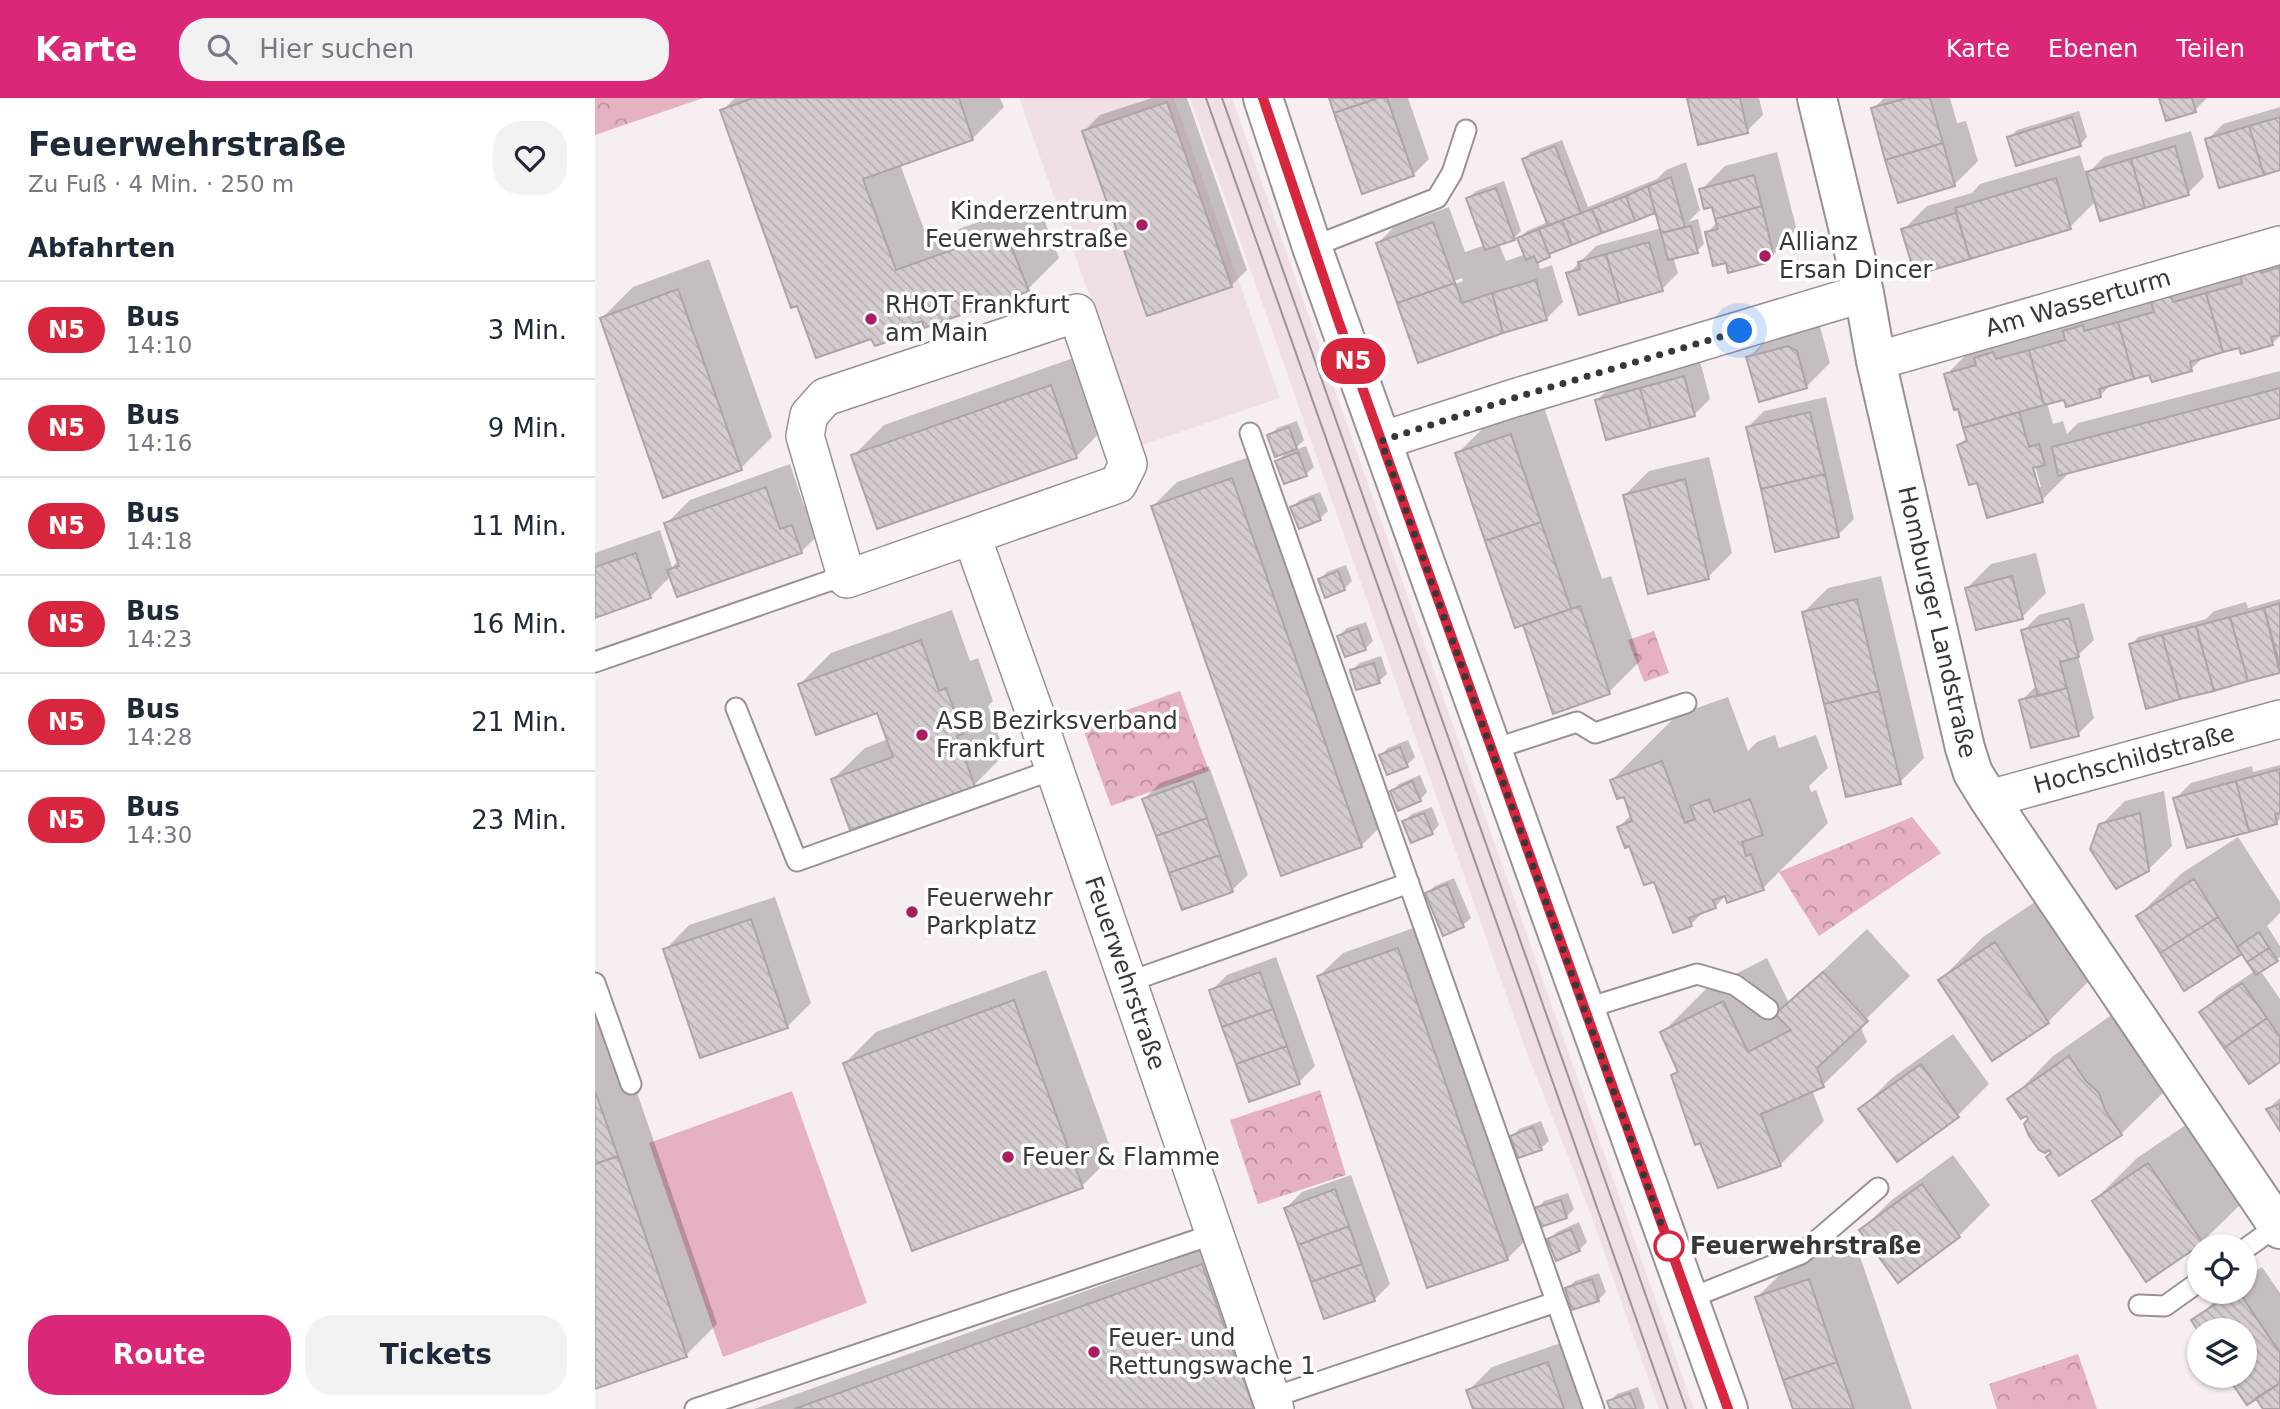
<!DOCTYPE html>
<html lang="de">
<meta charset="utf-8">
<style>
:root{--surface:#fff;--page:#f2f2f3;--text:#1f2937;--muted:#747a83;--line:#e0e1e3;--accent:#db2777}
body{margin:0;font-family:"DejaVu Sans",sans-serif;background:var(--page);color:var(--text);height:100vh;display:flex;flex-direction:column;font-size:26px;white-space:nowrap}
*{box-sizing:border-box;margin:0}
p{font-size:23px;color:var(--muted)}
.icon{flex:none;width:38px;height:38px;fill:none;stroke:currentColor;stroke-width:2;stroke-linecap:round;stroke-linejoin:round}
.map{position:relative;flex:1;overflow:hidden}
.panel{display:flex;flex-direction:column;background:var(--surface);width:595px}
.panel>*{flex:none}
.badge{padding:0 14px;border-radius:23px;font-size:24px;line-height:46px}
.fabs{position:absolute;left:1592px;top:1136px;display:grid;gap:14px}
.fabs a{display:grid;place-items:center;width:70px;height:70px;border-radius:50%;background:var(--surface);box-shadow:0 2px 5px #0004;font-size:35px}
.you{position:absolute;width:35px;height:35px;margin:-18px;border:5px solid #fff;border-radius:50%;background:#1a73e8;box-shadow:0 0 0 10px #1a73e833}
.map>.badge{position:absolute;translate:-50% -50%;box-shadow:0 0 0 4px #fff}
h2{padding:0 28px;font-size:26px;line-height:63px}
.round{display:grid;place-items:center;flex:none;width:74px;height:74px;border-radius:28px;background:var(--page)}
.overview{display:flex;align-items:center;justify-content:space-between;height:119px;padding:0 28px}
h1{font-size:33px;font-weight:600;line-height:52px}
.primary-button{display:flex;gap:14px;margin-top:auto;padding:14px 28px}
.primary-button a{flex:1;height:80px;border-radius:28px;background:var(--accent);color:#fff;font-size:28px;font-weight:600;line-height:80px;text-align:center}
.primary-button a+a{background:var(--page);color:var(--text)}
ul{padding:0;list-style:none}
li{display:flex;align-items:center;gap:21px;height:98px;padding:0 28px;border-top:2px solid var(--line)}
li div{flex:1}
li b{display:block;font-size:26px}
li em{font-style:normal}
li .badge{min-width:77px;font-weight:700;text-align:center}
header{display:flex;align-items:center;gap:42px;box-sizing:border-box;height:98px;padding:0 35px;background:var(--accent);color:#fff}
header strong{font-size:33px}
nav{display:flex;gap:38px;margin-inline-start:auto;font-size:24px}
.search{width:490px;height:63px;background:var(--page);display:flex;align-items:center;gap:18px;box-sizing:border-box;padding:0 24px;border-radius:28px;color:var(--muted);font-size:26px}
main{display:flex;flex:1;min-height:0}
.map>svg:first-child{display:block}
.built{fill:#f0dfe4}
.park{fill:url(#park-crowns)}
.garden{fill:#e6b1c1}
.shadow{fill:#0003;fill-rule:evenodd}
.building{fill:url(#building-back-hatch);stroke:#aca4a6;stroke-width:2}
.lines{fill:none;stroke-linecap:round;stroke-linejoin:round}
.service-casing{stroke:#999193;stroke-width:23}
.minor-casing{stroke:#999193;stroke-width:40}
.tertiary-casing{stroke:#999193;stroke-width:42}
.secondary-casing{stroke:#999193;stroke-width:42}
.service{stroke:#fff;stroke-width:19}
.minor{stroke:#fff;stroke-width:37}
.tertiary{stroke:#fff;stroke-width:38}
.secondary{stroke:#fff;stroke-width:38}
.tram{stroke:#9b9597;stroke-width:2}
.line-casing{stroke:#fff;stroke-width:16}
.line{stroke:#d7263d;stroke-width:10}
.walk{stroke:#3a3738;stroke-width:7;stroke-dasharray:0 12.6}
.poi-dot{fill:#aa1e5f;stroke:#fff;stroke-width:2.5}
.stop-dot{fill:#fff;stroke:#d7263d;stroke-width:3.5}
.labels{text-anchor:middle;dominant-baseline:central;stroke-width:7;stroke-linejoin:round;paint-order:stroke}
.poi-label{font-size:24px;fill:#3a3738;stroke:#fff;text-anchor:start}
.street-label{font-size:24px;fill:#3a3738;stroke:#fff}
.stop-label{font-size:24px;font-weight:bold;fill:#3a3738;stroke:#fff;text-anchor:start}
</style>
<header>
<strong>Karte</strong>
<div class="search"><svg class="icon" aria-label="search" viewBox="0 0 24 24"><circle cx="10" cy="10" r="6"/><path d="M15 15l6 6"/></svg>Hier suchen</div>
<nav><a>Karte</a><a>Ebenen</a><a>Teilen</a></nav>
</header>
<main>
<section class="panel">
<div class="overview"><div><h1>Feuerwehrstraße</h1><p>Zu Fuß · 4 Min. · 250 m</p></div><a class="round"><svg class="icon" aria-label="heart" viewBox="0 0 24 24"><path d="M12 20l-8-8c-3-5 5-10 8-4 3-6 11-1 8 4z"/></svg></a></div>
<h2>Abfahrten</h2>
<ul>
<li><span class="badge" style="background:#d7263d;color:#fff">N5</span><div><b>Bus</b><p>14:10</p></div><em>3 Min.</em></li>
<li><span class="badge" style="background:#d7263d;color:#fff">N5</span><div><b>Bus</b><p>14:16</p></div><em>9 Min.</em></li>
<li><span class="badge" style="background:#d7263d;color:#fff">N5</span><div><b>Bus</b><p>14:18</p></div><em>11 Min.</em></li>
<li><span class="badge" style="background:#d7263d;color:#fff">N5</span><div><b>Bus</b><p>14:23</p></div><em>16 Min.</em></li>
<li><span class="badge" style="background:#d7263d;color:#fff">N5</span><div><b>Bus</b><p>14:28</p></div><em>21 Min.</em></li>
<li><span class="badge" style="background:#d7263d;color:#fff">N5</span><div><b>Bus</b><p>14:30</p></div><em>23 Min.</em></li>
</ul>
<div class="primary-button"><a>Route</a><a>Tickets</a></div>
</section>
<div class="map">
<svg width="1685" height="1311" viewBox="0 0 1685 1311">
<defs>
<pattern id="park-crowns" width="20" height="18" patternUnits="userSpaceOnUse" patternTransform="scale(1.75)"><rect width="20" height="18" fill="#e6b1c1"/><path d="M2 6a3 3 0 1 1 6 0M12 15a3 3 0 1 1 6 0" fill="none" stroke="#bb919e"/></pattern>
<pattern id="building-back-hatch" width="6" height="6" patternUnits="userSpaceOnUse" patternTransform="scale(1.75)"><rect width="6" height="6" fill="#d4ccce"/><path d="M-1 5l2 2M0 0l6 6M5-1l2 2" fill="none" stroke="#b7b0b2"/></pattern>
</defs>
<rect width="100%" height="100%" fill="#f7eef1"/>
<path class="built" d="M424,0H579L685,300L535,351L537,331L532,303Z
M595,0H637L1099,1311H1064L995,1114L929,947Z"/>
<path class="park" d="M0,0H108L0,37Z
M1059,533L1074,575L1049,584L1033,542Z
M585,593L614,673L516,708L487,628Z
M1317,719L1346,755L1224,838L1184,774Z
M725,992L751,1077L663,1106L635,1022Z
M1483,1256L1502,1311H1402L1394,1286Z"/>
<path class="garden" d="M23,0H108L41,22Z
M197,993L272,1205L128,1259L54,1045Z"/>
<path class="shadow" d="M140,0H405L409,9L377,41L305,66L333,142L442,103L464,160L433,191L321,223L308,236L127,13Z
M557,0H592L652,172L636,188L489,33L505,17Z
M736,0H813L834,61L818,77Z
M1093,0H1164L1168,17L1152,33Z
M1289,0H1355L1362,25L1371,23L1383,63L1359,87L1278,11Z
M1566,0H1612L1600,12Z
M1685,9V70L1612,42L1628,26Z
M1484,13L1492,39L1485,47L1414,40L1422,32Z
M1596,33L1609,79L1593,95L1501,103L1475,129L1321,175L1308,132L1332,108L1377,95L1385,86L1485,57L1491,77L1509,59Z
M967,42L993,109L1062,81L1071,72L1091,64L1105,112L1093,124L1103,121L1109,146L1102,153L1078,159L1083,175L1067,191L973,176L1001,148L1067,130L1061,112L960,152L954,158L943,162L945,171L957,167L968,204L952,220L824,262L783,145L799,129L854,109L870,154L890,147L873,100L881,93L909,83L926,133L919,140L904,146L911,163L931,156L924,140L932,133L953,124L929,61L936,54ZM867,180L868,183L854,188V185Z
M1182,54L1201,129L1196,139L1171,164L1132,163L1112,135L1122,124L1118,107L1106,92L1130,68Z
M1685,148V238L1677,246L1645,248L1610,258L1596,271L1556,275L1517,285L1505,298L1471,300L1452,305L1458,326L1468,323L1472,336L1483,325L1685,273V318L1470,374L1471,378L1447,402L1383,383L1364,347L1373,339L1351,277L1375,253ZM1438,361L1446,389H1442L1434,362Z
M114,161L177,339L146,370L7,220L38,189Z
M1217,225L1225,229L1235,265L1211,289L1153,260L1177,236Z
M487,257L512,327L481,359L258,358L289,327Z
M1105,263L1115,301L1099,317L1002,302L1018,286Z
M1231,299L1259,421L1243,437L1153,329L1169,313Z
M948,306L1007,481L1016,478L1045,563L1014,594L929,525L862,356L893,325Z
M702,323L709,342L698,353L711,348L719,369L711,376L682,363L694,352L674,338L682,330Z
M660,357L790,724L766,748L558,408L582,384Z
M1114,359L1137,455L1113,479L1030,397L1054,373Z
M195,366L209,408L221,404L230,430L206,454L76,478L55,499L0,518V455L65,432L77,469L84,462L71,426L95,402Z
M725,394L733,413L725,420L697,409L705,402Z
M1441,455L1451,495L1427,519L1372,490L1396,466Z
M751,467L757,483L750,490L731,498L725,482L732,474Z
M1286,478L1329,660L1305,684L1209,514L1233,490Z
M1685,501V573L1552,609L1536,547L1543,539L1611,521L1619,513L1651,504L1653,510Z
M1489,505L1499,542L1483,557L1499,620L1483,636L1426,603L1442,587L1428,533L1444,517Z
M357,512L375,563L383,560L398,603L393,608L410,656L379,687L238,681L270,650L293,641L283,613L205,586L236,555Z
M771,524L778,543L770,551L744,538L752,530Z
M786,558L792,576L784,583L757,572L765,565Z
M1133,599L1153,653L1162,644L1180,637L1184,650L1221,637L1233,670L1214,688L1216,694L1221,692L1233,725L1168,790L1131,797L1120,809L1110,813L1096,826L1060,781L1024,729L1037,716L1030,697L1017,682L1082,617Z
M813,642L820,659L812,667L793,675L786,657L793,650Z
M1685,667V721L1681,725L1580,701L1596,685L1657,668L1658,674Z
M614,668L653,777L637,792L549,701L565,685Z
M825,677L832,694L825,702L797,693L804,686Z
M1569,693L1577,748L1553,772L1506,727L1530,703Z
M837,709L844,727L837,735L809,723L817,716Z
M1643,739L1685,804V815L1672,828L1685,848V859L1665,872L1685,901V961L1607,914L1622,898L1660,873L1647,853L1543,818L1587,775Z
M859,780L876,820L868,827L832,795L840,788Z
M180,799L216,905L192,929L71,851L94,827Z
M1444,801L1497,880L1453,924L1398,960L1345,882L1388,839Z
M827,827L936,1137L912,1161L724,878L748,855Z
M1272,831L1315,878L1265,927L1272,944L1228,987L1217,992L1229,1023L1185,1067L1078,978L1084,971L1067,935L1111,891L1172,860L1194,905Z
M681,859L720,968L704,984L616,893L632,877Z
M451,872L518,1057L487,1088L250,965L281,934Z
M0,873L122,1226L91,1257L0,1289Z
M1518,916L1570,993L1526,1036L1465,1076L1458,1055L1435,1021L1415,1002L1458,958Z
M1358,936L1394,986L1363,1017L1302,1062L1266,1011L1297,980Z
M1685,1000V1030L1673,1011Z
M1598,1022L1651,1101L1607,1144L1499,1103L1542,1060Z
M946,1023L954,1043L946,1050L917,1039L924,1031Z
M1358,1057L1395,1107L1364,1138L1266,1132L1298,1101Z
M756,1077L795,1186L779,1202L691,1110L707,1094Z
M973,1095L979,1111L971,1119L942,1111L949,1103Z
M984,1124L992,1144L984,1152L962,1161L954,1141L962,1134Z
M1258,1138L1317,1311H1200L1162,1199L1206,1156Z
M631,1143L691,1311H159Z
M1667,1169L1685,1195V1311H1670L1662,1298L1652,1305L1634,1278H1650V1232L1598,1223L1630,1194H1650V1180Z
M1004,1175L1011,1194L1003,1202L972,1191L980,1183Z
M977,1241L1001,1311H880L873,1293L897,1269Z
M1043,1289L1050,1309L1049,1311H1017L1014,1304L1022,1296Z"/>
<path class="building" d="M158,0H364L378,42L268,81L301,172L410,133L434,193L329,230L327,223L306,231L309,238L280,248L276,241L221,260L202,208L196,210L125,12Z
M734,0H783L739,15Z
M783,0H792L819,78L767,96L739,15Z
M1092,0H1145L1153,35L1103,47Z
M1312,0H1335L1348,45L1290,62L1276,10Z
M1564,0H1597L1601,14L1571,23Z
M572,4L637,189L552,218L487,33Z
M1477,19L1486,48L1421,68L1412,39Z
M1685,19V72L1669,77L1654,28Z
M1654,28L1669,77L1624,90L1610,41Z
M1348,45L1360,88L1303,105L1290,62Z
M960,48L986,115L953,128L927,61Z
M1580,48L1594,97L1550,110L1536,61Z
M1536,61L1550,110L1505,123L1491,74Z
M1159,77L1167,108L1120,121L1117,109L1109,111L1104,91Z
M1076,79L1090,129L1066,135L1053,88Z
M1461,80L1476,131L1375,161L1360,110Z
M1053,88L1060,115L1040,123L1031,98Z
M901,90L920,142L890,152L871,100Z
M1031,98L1040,123L1007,135L997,111Z
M1167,108L1178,155L1172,165L1133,175L1131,165L1118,168L1110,134L1123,131L1120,121Z
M997,111L1007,135L977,147L967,122Z
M1361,115L1375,161L1320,177L1306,131Z
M967,122L977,147L954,156L944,131Z
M838,124L860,185L802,205L781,145Z
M1096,128L1103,155L1073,162L1066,135Z
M944,131L955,159L942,165L939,158L931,162L922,140Z
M1054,144L1068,193L1025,205L1011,156Z
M1011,156L1025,205L984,217L971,175L985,171L983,164Z
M1685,169V237L1676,239L1678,247L1646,256L1644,250L1628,254L1611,195L1647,185L1645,175L1665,170L1666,175Z
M941,182L952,222L908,235L897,195Z
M860,185L867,205L897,195L908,235L823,265L802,205Z
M83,191L147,372L68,400L5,220Z
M1611,195L1628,254L1595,264L1597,273L1557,284L1554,277L1539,281L1523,224L1559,214L1556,203L1576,198L1578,204Z
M1523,224L1539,281L1504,291L1506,299L1471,309L1469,302L1449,307L1434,252L1470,242L1468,233L1488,227L1489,233Z
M1193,248L1202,253L1212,290L1164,304L1151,259Z
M1434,252L1449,307L1368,330L1363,311L1359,312L1349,276L1381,267L1379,260L1398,254L1401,261Z
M1089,278L1100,318L1056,330L1045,290Z
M456,287L482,360L282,431L256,357Z
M1045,290L1056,330L1011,342L1000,302Z
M1685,290V320L1463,378L1457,349Z
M1215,314L1230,376L1166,391L1151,329Z
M1424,314L1434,349L1444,346L1450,367L1438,370L1448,404L1392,420L1382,385L1374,387L1362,347L1372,343L1368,330Z
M694,329L702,351L680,359L672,337Z
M916,336L946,424L890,443L860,355Z
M703,354L712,378L689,386L680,363Z
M1230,376L1244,439L1180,454L1166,391Z
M637,380L767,749L686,778L556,408Z
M1090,381L1114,481L1053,496L1028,397Z
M171,389L185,431L197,427L207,455L82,499L72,472L84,468L69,425Z
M718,400L726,422L704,431L695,409Z
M946,424L976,511L920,530L890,443Z
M41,455L56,500L0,520V469Z
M743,473L750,492L730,500L723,481Z
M1417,478L1428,521L1381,532L1370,490Z
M1262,501L1284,593L1229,606L1207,514Z
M1685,505V568L1669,510Z
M985,508L1015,596L958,616L928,527Z
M1669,510L1685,575L1653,583L1635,519Z
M1635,519L1653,583L1619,593L1601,528Z
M1474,520L1484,559L1465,564L1472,590L1443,598L1426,532Z
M1601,528L1619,593L1585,601L1567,537Z
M763,530L771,552L750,559L742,538Z
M1567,537L1585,601L1551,611L1534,546Z
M326,542L344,593L351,590L368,636L362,638L380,689L255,732L236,681L298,659L282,615L221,637L203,586Z
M779,565L785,585L761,592L755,572Z
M1472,590L1484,638L1436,650L1424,602Z
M1284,593L1306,686L1251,699L1229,606Z
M805,649L813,669L792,677L784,657Z
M1067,663L1090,725L1100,721L1095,708L1114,701L1119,714L1155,701L1168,737L1147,744L1151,758L1156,756L1169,792L1132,805L1130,798L1118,802L1121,810L1094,820L1097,828L1078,835L1059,784L1049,787L1034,748L1030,750L1022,729L1037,723L1029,699L1022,701L1015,682Z
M1685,671V715L1680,716L1682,726L1654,734L1641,683Z
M598,683L612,720L561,738L547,701Z
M817,683L826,703L803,713L795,693Z
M1641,683L1654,734L1592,750L1578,700Z
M829,715L838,736L816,745L807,723Z
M1545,715L1554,773L1521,791L1495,751L1504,726Z
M612,720L625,757L574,775L561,738Z
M625,757L638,794L587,812L574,775Z
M1599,781L1623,819L1565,855L1541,818Z
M852,786L869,829L848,838L830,795Z
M1623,819L1647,856L1589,893L1565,855Z
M156,821L193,930L105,960L68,851Z
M1664,834L1674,850L1652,864L1642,849Z
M1400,844L1454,925L1397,963L1343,882Z
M803,850L913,1162L832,1190L722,878Z
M1674,850L1683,863L1661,877L1652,864Z
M665,874L678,911L627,929L614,892Z
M1228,874L1273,923L1222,970L1229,989L1166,1016L1186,1068L1123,1090L1105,1045L1100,1047L1076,977L1083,974L1065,934L1128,903L1153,954L1196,932L1180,916Z
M1647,885L1672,920L1629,950L1604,914Z
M419,902L488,1090L317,1153L248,965Z
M678,911L692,948L641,966L627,929Z
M1672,920L1685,939V964L1654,986L1629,950Z
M692,948L705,986L654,1004L641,966Z
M1474,958L1491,983L1504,995L1510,1012L1527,1037L1464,1078L1451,1059L1456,1055L1454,1052L1450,1055L1444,1052L1434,1038L1429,1026L1433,1021L1431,1018L1426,1021L1412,1001Z
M1326,966L1364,1019L1302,1064L1263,1011Z
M0,993L23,1058L0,1066Z
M1685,1006V1033L1671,1011Z
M938,1029L947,1052L923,1060L915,1038Z
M23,1058L92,1259L0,1291V1066Z
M1553,1065L1608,1145L1551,1184L1497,1103Z
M1327,1086L1365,1139L1303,1185L1264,1132Z
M740,1091L754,1128L703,1147L689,1110Z
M966,1102L972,1120L946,1129L939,1110Z
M754,1128L767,1166L716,1184L703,1147Z
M976,1131L985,1153L961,1163L952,1141Z
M607,1166L659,1311H199L521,1196Z
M767,1166L780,1203L729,1221L716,1184Z
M997,1181L1004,1203L977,1212L970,1190Z
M1214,1181L1242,1264L1188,1282L1160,1199Z
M1639,1194H1644L1685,1255V1285L1652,1307L1632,1278H1650V1232H1605V1236L1596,1222Z
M953,1264L969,1311H878L871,1292Z
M1242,1264L1259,1311H1198L1188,1282Z
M1685,1285V1311H1668L1661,1300Z
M1035,1295L1041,1311H1015L1012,1303Z"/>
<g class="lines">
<defs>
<path id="service" d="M717,149L842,100L857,75L871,32
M655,335L999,1311
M0,564L234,483L252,481
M141,610L202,763L460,671
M896,652L982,624L1000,635L1091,605
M533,884L814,785
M0,885L36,986
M989,911L1102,876L1140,887L1173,911
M1650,1151L1682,1128
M1093,1201L1206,1156L1283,1090
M1544,1207L1570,1208L1605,1183
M676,1300L961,1204
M100,1311L619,1136"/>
<path id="minor" d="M482,215L533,366L523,386L252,481L210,338L214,317L230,299Z
M1281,263L1685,147
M786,343L919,300L1269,195
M377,439L447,635L680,1311
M1394,701L1685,621"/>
<path id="tertiary" d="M1222,0L1269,195L1281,263L1370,650L1378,675L1394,701L1685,1131"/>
<path id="secondary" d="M668,0L717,149L1133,1311"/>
</defs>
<use href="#service" class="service-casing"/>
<use href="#minor" class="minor-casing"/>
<use href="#tertiary" class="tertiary-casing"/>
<use href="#secondary" class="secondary-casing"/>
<use href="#service" class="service"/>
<use href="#minor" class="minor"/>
<use href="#tertiary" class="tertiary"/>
<use href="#secondary" class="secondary"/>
<path class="tram" d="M611,0L1073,1311
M627,0L1091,1311"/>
</g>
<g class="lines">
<defs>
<path id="line" d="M668,0L743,222L1133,1311"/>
</defs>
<use href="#line" class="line-casing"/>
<use href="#line" class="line"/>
<path class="walk" d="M1074,1148L786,343L919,300L1145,233"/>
</g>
<g class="poi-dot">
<circle cx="547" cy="127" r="7"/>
<circle cx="1170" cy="158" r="7"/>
<circle cx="276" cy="221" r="7"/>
<circle cx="327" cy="637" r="7"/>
<circle cx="317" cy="814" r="7"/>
<circle cx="413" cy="1059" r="7"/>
<circle cx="499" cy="1254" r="7"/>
</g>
<circle class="stop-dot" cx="1074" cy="1148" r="14"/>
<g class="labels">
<g class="poi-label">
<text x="533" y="113" text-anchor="end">Kinderzentrum<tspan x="533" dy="28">Feuerwehrstraße</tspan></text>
<text x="1184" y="144">Allianz<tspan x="1184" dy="28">Ersan Dincer</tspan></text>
<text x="290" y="207">RHOT Frankfurt<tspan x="290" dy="28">am Main</tspan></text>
<text x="341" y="623">ASB Bezirksverband<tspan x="341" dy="28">Frankfurt</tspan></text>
<text x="331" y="800">Feuerwehr<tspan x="331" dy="28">Parkplatz</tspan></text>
<text x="427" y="1059">Feuer &amp; Flamme</text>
<text x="513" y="1240">Feuer- und<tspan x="513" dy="28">Rettungswache 1</tspan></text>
</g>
<g class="street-label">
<text transform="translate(1483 205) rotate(-16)">Am Wasserturm</text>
<text transform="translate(1342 524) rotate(77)">Homburger Landstraße</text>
<text transform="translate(1539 661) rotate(-15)">Hochschildstraße</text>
<text transform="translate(530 875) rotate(71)">Feuerwehrstraße</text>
</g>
<g class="stop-label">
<text x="1095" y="1148">Feuerwehrstraße</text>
</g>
</g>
</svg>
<div class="fabs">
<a><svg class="icon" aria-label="locate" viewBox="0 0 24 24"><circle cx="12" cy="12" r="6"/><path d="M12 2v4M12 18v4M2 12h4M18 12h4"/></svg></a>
<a><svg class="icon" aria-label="layers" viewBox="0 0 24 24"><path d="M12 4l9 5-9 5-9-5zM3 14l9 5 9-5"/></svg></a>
</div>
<div class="you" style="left:1145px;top:233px"></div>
<b class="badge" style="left:758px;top:263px;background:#d7263d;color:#fff">N5</b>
</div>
</main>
